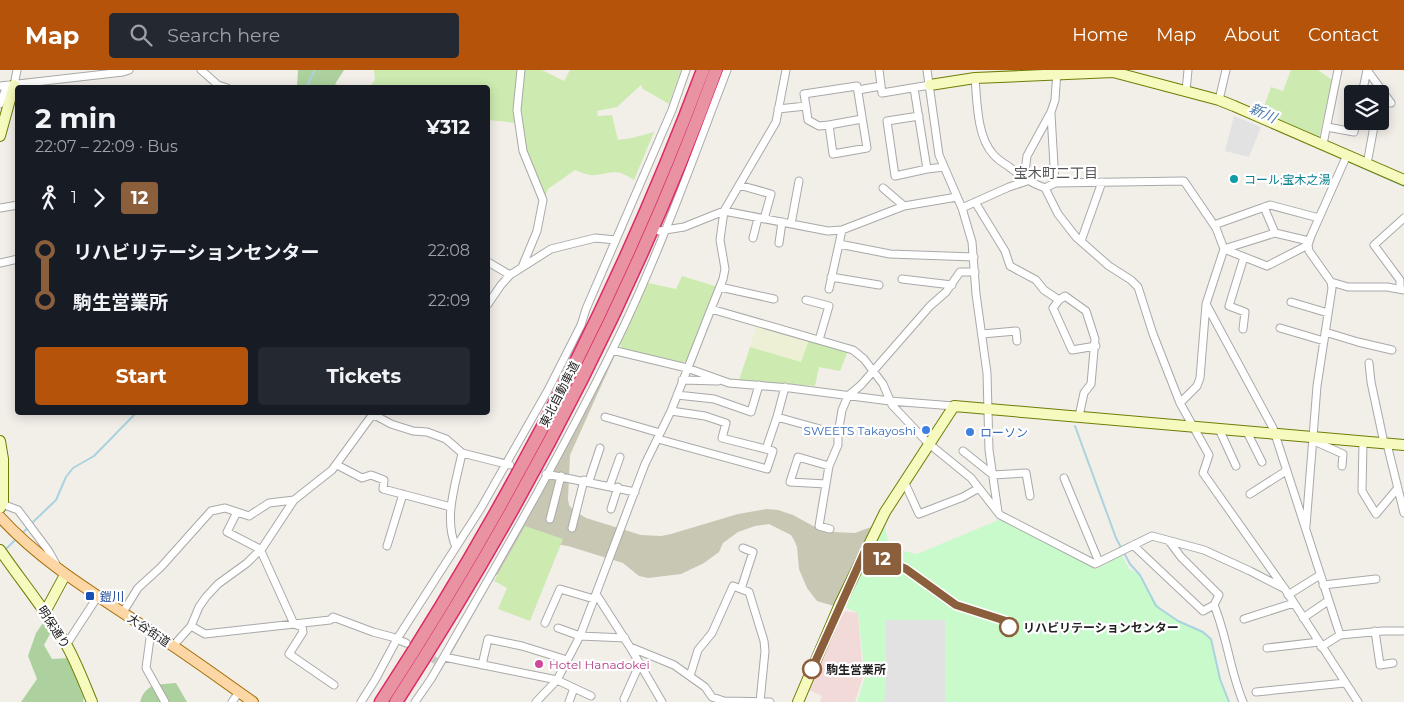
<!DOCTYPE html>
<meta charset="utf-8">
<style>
:root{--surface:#171b24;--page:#242831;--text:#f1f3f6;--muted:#9ea1a6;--accent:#b45309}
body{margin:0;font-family:Montserrat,"Noto Sans JP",sans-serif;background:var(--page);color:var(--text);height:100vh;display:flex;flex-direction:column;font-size:19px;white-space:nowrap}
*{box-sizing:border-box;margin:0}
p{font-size:16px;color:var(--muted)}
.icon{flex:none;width:28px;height:28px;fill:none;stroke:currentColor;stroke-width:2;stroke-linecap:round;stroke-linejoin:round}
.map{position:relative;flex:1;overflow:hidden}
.panel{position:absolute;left:15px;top:15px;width:475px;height:330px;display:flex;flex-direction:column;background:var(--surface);border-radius:5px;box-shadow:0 2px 12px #0003}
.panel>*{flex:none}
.badge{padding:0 10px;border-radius:4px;font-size:18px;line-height:32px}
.fabs{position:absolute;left:1344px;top:15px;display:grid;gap:10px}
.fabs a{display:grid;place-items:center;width:45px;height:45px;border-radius:5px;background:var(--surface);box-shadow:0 2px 12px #0003;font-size:25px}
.map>.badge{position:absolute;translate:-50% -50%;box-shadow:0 0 0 2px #fff}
.legs{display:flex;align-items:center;gap:8px;height:55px;padding:0 20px;font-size:16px}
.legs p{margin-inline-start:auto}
.overview{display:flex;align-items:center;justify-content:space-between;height:85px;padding:0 20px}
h1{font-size:28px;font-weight:700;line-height:38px}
.cta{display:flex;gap:10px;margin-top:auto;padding:10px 20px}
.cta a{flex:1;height:58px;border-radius:5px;background:var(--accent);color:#fff;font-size:20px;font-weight:700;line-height:58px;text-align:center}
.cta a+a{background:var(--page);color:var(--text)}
ul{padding:0 20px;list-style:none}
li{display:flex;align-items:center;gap:18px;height:50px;font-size:19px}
li i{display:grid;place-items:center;width:8px;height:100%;margin:0 6px;background:currentColor}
li i::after{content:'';width:12px;height:12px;margin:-6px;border:4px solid;border-radius:50%;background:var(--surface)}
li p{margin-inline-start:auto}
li:first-child i{background:linear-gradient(#0000 50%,currentColor 0)}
li:last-child i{background:linear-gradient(currentColor 50%,#0000 0)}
header{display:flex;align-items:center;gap:30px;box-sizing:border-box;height:70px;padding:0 25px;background:var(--accent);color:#fff}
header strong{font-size:24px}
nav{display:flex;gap:28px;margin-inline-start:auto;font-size:18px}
.search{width:350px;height:45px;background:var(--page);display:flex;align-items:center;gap:12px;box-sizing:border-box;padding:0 18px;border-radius:5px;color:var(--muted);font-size:19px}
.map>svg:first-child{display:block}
.commercial{fill:#f2dad9}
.construction{fill:#c7c7b4}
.farmland{fill:#eef0d5}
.grass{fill:#cdebb0}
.forest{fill:#add19e}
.park{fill:#c8facc}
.parking{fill:#e2e2e2}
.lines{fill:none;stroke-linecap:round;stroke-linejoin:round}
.stream{stroke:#aad3df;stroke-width:2}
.street-tunnel{stroke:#c8c6c1;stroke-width:7;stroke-dasharray:7 3.5;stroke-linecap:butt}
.street-casing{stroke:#a9a9a9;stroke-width:9}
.secondary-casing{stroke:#707d05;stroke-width:12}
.primary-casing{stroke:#a06b00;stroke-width:12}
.highway-casing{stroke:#dc2a67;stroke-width:15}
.street{stroke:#fff;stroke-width:7}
.secondary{stroke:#f7fabf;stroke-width:10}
.primary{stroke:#fcd6a4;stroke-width:10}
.highway{stroke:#e892a2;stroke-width:12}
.line-1-casing{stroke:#fff;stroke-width:11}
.line-1{stroke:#8b5e3c;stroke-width:8}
.culture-dot{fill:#0f9aa8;stroke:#fff;stroke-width:2}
.shop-dot{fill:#3f7fe0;stroke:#fff;stroke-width:2}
.transit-dot{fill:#1a4fb4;stroke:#fff;stroke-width:2}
.stop-1-dot{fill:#fff;stroke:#8b5e3c;stroke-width:2.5}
.hotel-dot{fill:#d1479c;stroke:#fff;stroke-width:2}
.labels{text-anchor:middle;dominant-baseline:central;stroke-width:4.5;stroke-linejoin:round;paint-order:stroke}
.culture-label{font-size:12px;fill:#0d838f;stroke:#fff;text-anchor:start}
.street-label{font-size:12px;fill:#222;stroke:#fff}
.shop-label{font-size:12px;fill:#366cbe;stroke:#fff;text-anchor:end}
.transit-label{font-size:12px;fill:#164399;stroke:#fff;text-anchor:start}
.stop-label{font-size:12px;font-weight:bold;fill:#222;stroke:#fff;text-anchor:start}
.hotel-label{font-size:12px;fill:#b23c85;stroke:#fff;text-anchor:start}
.water-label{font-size:14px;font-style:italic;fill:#4a7aab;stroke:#fff}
.neighbourhood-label{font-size:14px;fill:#555;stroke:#fff}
</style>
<header>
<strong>Map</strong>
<div class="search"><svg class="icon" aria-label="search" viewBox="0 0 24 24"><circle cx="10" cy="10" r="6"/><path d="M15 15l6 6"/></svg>Search here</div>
<nav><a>Home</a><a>Map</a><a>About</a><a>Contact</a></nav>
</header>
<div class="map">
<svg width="1404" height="632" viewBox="0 0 1404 632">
<rect width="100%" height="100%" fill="#f2efe9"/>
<path class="commercial" d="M842,541L858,543L863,606L855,632H820L822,626L807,619Z"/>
<path class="construction" d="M614,275L619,276L570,385L568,429L569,435L573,440L586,448L641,465L661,466L671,464L738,444L767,439L778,440L793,445L813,456L833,462L855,463L871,457L834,536L817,531L807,518L799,499L797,477L794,470L791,465L769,454L755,456L738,462L723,473L719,482L704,493L681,504L648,508L639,506L623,493L568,476L555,474L495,506L450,586L420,632H412L474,532L543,409Z"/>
<path class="farmland" d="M757,255L809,270L801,292L750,277Z"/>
<path class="grass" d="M374,0H518L514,26L516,53L488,50V18H369L375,10Z
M523,0H542L564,11L570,0H681L669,34L643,19L641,15L617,37L597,41L598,46L612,45L618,70L632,68L654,62L634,110C616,98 613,103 595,105C588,106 581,102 575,100L548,119L545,127L522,75L519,49Z
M1291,0H1318L1332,10L1319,68L1262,42L1271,17L1283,21Z
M682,206L718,217L687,291L682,293L622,278L619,272L648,213L676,219Z
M809,270L848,281L840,301L819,297L815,316L739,310L750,277L801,292Z
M525,456L563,469L530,551L498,539L507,518L494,511Z"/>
<path class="forest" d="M298,0H344L335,14L341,17H297Z
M45,550L51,562L44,575L52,589L69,588L84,626L83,632H21L37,609L28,586L36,563Z
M176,613L187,632H140C146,612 159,615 176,613Z"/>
<path class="park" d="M1001,449L1096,499L1122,485L1129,499L1140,505L1157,534L1171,547L1203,562L1211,569L1220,609L1229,632H857L865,607L858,543L845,537L884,454L890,478L917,484Z"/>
<path class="parking" d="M1234,46L1261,57L1249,87L1225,81Z
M886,550H945V632H883L886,624Z"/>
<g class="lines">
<path class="stream" d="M306,18L315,0
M1348,91L1404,116
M1075,356L1116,468L1130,494L1140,505L1156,536L1178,551L1203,562L1211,569L1220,609L1229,632
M32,453L56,430L66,407L73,398L94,386L137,342
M21,464L29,457
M5,480L16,469"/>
<path class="street-tunnel" d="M424,583L436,591"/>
<defs>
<path id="street" d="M201,0L218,15L227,18
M521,0L517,40L523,81L543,130L537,161L522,197
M879,0L882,23L930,15
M927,0L939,85L962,138L972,172L976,224L987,303L989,380L998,442
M1367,0L1391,33L1380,31
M975,8C977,31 977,67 993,84C997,89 1003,93 1008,96C1022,107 1029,112 1045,118L1058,144L1076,167L1109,196L1131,210L1138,217L1153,264L1180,333L1209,385L1203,403L1285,519L1358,632
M14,15L17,0
M0,16L123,2L129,0
M914,18L927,99L895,106L887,51L919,46
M858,20L881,16
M1186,21L1188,0
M1362,24L1367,0
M1219,30L1226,0
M0,34L7,16
M778,39L806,36L804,24L857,16L867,78L833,84L829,55L819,56L808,50L806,36
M829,55L862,49
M1327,57L1354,62L1356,51
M1323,74L1338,0
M1367,94L1375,51
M927,99L944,97
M1024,109L1027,86L1051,42L1055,30L1057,1
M1055,113L1184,111L1216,158L1224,179L1206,234L1273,358L1340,565
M739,115L771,124L764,149
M883,118L904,136
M1045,118L1055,113L1051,44
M975,132L1005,181L1010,196L1036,210L1044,220L1059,230
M1264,137L1275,163
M0,138L18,135
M962,138L1009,117L1027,111
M791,154L799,111
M1214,155L1270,135L1319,148
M842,160L904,136L957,127
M659,161L684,157L724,141L828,161L842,160L839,174L890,184L974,187
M753,168L758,148
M1081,171L1102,112
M779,173L782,152
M1224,179L1267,196L1308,175
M1224,179L1275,163L1309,171
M488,192L510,205
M0,193L18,189
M831,207L879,215
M902,209L952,215
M1331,212L1348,217H1387L1404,220
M720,217L774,229
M829,219L839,174
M1400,219V210L1374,175L1404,148
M806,230L829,236L819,270
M1291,232L1328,243
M488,234L501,215L510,205L551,179L595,168L616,170
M711,239L723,209L725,199L720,170L724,141L776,52L786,0
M1280,258L1324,271
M1243,259L1245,242L1229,236L1244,187
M1325,262L1358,272L1392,280
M982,264L1016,261L1017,271
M612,280L687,298L729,313L790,318L890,331L954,336
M1369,293L1371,312L1384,373
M682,310L718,311
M785,317L777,347L838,364
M677,325L714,329L751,342L759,315
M1180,333L1197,316L1200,308L1206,234
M369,342L391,354L413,361L427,362L446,369L462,383L510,395
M1079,346L1084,323L1091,314L1095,269L1086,241L1065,226L1059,230L1053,238L1072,280L1096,276
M605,347L660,363
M1219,359L1236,396
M1247,362L1262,392
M658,369L767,399L773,381L722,368L726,353L705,346L671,341
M1314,371L1343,384L1342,396
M1363,372L1362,421L1376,444L1397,419
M1387,374L1404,443
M766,379L777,347
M963,381L993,405L1026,403L1030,426
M337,395L362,408L371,405L384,410L383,419L451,437
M829,396L798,387L790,412L826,414L829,396L838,375V364L842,340L848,326L861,315L930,236L946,222L960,202H975
M546,404L635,422
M1064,408L1099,492
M589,411L600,378
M904,411L919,444L963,427L979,418
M826,414L819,456L830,459
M610,415L620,387
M1250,424L1286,401
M2,434L18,440L48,480L57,496
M611,439L618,417
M237,442L227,462L260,479L294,554L302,557L303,562L289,584L334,615
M550,449L561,406
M1306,456L1317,316L1332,218L1331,212L1309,181L1308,175L1311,166L1347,85
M572,458L584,410
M1133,475L1203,541L1214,535L1219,525L1181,487L1169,471
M387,476L403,424
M456,477C443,448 456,413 462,383
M865,481L906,499L927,513L951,532
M1323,515L1376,509
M741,519L753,482L743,478
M596,524L630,577L662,632
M1288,525L1320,505
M1214,535C1227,566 1230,601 1243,632
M123,542L138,518L161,497L211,441L225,438L249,446L269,433L294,430
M1303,548L1328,531
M1244,549L1294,533
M545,553L560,519L594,529
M191,556L205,564L330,550L333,547L373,562L392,567L406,573
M558,558L580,566L625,568
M151,561L146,598L165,632
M1375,561L1380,595L1393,593
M66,575L98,526
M173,576L191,556L199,537L206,527L218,514L247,493L263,477L294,430L332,400L370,348L380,342
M630,577L674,595L705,617L712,627L724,631L770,632
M1321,577L1340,565L1383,561H1404
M1267,578L1319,572
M444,587L557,610L591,626
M482,595L488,569L522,576L567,590
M690,606L698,580L712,563L733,516L749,522L764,571L765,581L760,632
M1256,622L1345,613
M624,629L640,593
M232,632L239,622
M361,632L375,610L397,569L481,438L548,320L581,255L586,239L672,40L686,0
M415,632L431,609C498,493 566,377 624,256C663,173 694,86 727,0
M536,632L557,610L580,566L645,394L671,341L711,239L853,280L864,289L883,314L892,335L928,373L971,408L1000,445L1095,494L1152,466L1204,480L1250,501L1285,519
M569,632L574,618"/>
<path id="secondary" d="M930,15L975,8L1113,2L1219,30L1234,36L1404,110
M0,66L14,15
M0,371L3,389V432L0,438
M0,480C22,512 47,542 67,576C77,594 84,613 92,632
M45,542L65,505
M798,632L840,534L885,442L954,336L1404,375"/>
<path id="primary" d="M0,447C43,494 97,525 149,560C185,583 219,608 253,632"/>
<path id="highway" d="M381,632C510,434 620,222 703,0
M396,632C524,434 635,222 716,0"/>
</defs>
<use href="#street" class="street-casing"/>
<use href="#secondary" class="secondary-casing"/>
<use href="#primary" class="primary-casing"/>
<use href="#highway" class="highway-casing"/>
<use href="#street" class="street"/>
<use href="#secondary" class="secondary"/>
<use href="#primary" class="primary"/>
<use href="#highway" class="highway"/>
</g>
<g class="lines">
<defs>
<path id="line-1" d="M812,599L865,481L906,499L956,535L1009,552V557"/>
</defs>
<use href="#line-1" class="line-1-casing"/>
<use href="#line-1" class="line-1"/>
</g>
<circle class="culture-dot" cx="1234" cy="109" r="5"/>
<g class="shop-dot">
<circle cx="926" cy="360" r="5"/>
<circle cx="970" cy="362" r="5"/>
</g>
<rect class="transit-dot" x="85" y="521" width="10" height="10" rx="2.5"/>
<g class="stop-1-dot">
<circle cx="1009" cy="557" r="9"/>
<circle cx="812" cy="599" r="9"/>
</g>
<circle class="hotel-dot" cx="539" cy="594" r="5"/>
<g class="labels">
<g class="culture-label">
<text x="1244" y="109">コール;宝木之湯</text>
</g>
<g class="street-label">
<text transform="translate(559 324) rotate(-63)">東北自動車道</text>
<text transform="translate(54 557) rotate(57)">明保通り</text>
<text transform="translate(149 560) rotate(34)">大谷街道</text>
</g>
<g class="shop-label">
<text x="916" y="360">SWEETS Takayoshi</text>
<text x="980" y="362" text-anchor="start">ローソン</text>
</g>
<g class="transit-label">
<text x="100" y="526">鎧川</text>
</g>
<g class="stop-label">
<text x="1023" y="557">リハビリテーションセンター</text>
<text x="826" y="599">駒生営業所</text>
</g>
<g class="hotel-label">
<text x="549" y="594">Hotel Hanadokei</text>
</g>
<g class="water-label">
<text transform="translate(1263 43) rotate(24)">新川</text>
</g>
<g class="neighbourhood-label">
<text x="1056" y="103">宝木町二丁目</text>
</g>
</g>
</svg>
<div class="fabs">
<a><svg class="icon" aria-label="layers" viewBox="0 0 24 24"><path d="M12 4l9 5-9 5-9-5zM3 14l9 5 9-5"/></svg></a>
</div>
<b class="badge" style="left:882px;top:489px;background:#8b5e3c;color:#fff">12</b>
<section class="panel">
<div class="overview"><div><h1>2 min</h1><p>22:07 – 22:09 · Bus</p></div><b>¥312</b></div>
<div class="legs"><svg class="icon" aria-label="walk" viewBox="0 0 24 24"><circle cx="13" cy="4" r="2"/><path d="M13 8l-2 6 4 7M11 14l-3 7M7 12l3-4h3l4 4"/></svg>1<svg class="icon" aria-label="forward" viewBox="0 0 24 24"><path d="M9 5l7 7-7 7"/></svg><b class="badge" style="background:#8b5e3c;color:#fff">12</b></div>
<ul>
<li><i style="color:#8b5e3c"></i><b>リハビリテーションセンター</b><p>22:08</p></li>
<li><i style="color:#8b5e3c"></i><b>駒生営業所</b><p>22:09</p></li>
</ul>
<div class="cta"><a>Start</a><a>Tickets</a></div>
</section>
</div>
